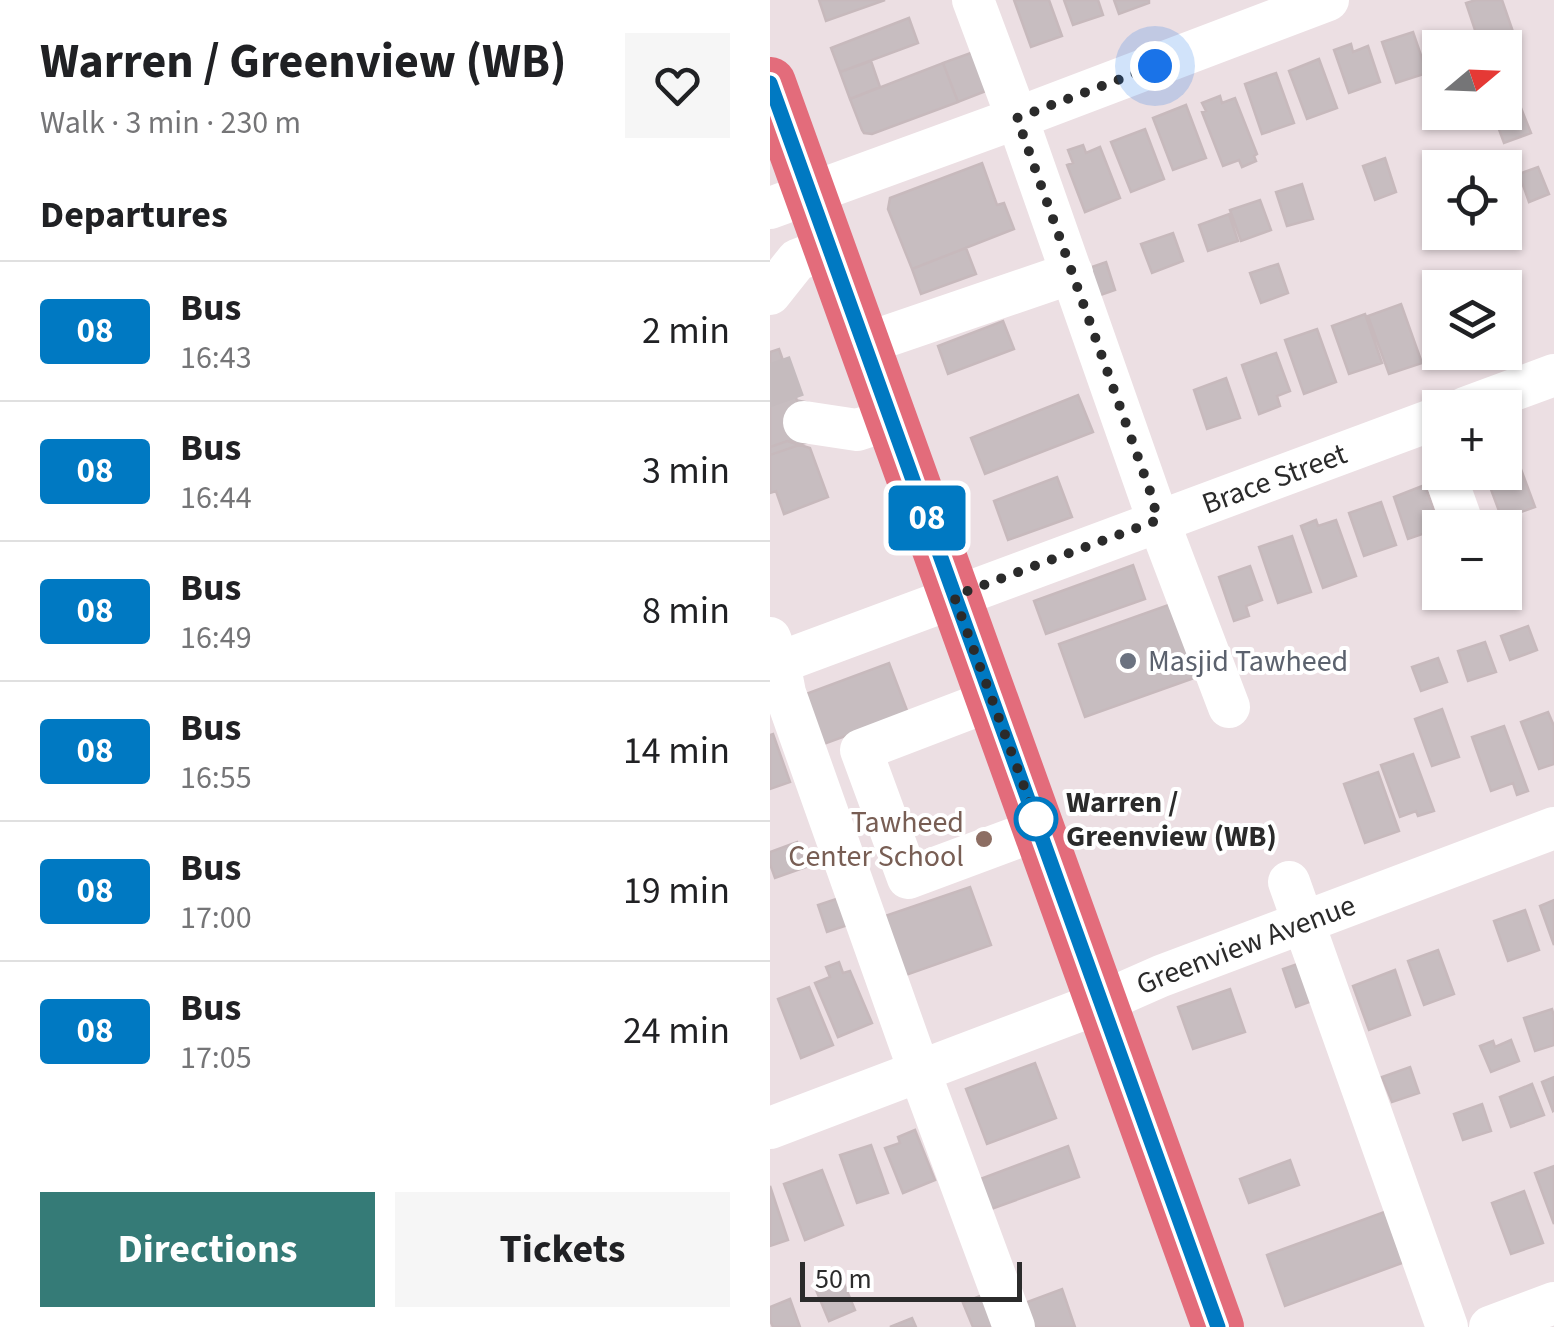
<!DOCTYPE html>
<meta charset="utf-8">
<style>
:root{--surface:#fff;--page:#f6f6f6;--text:#202124;--muted:#757577;--line:#e0e0e0;--accent:#357b77}
body{margin:0;font-family:"Source Sans 3",sans-serif;background:var(--page);color:var(--text);height:100vh;display:flex;flex-direction:column;font-size:38px;white-space:nowrap}
*{box-sizing:border-box;margin:0}
p{font-size:32px;color:var(--muted)}
.icon{flex:none;width:55px;height:55px;fill:none;stroke:currentColor;stroke-width:2;stroke-linecap:round;stroke-linejoin:round}
.map{position:relative;flex:1;overflow:hidden}
.details{display:flex;flex-direction:column;background:var(--surface);width:770px}
.details>*{flex:none}
.badge{padding:0 20px;border-radius:8px;font-size:35px;line-height:65px}
.needle{width:65px;rotate:71deg}
.buttons{position:absolute;left:652px;top:30px;display:grid;gap:20px}
.buttons a{display:grid;place-items:center;width:100px;height:100px;border-radius:0px;background:var(--surface);box-shadow:0 2px 8px #0004;font-size:50px}
.scale{position:absolute;left:30px;bottom:25px;width:222px;box-sizing:border-box;padding-left:10px;border:5px solid #2b2b2b;border-top:0;font-size:28px;line-height:35px;white-space:nowrap;color:#2b2b2b;-webkit-text-stroke:8px #fff;paint-order:stroke}
.you{position:absolute;width:50px;height:50px;margin:-25px;border:8px solid #fff;border-radius:50%;background:#1a73e8;box-shadow:0 0 0 15px #1a73e833}
.map>.badge{position:absolute;translate:-50% -50%;box-shadow:0 0 0 5px #fff}
h2{padding:0 40px;font-size:38px;line-height:90px}
.round{display:grid;place-items:center;flex:none;width:105px;height:105px;border-radius:0px;background:var(--page)}
.headline{display:flex;align-items:center;justify-content:space-between;height:170px;padding:0 40px}
h1{font-size:48px;font-weight:700;line-height:75px}
.button{display:flex;gap:20px;margin-top:auto;padding:20px 40px}
.button a{flex:1;height:115px;border-radius:0px;background:var(--accent);color:#fff;font-size:40px;font-weight:700;line-height:115px;text-align:center}
.button a+a{background:var(--page);color:var(--text)}
ul{padding:0;list-style:none}
li{display:flex;align-items:center;gap:30px;height:140px;padding:0 40px;border-top:2px solid var(--line)}
li div{flex:1}
li b{display:block;font-size:38px}
li em{font-style:normal}
li .badge{min-width:110px;font-weight:700;text-align:center}
main{display:flex;flex:1;min-height:0}
.map>svg:first-child{display:block}
.building{fill:#c7bdc0;stroke:#c7b9bc;stroke-width:2.5}
.lines{fill:none;stroke-linecap:round;stroke-linejoin:round}
.minor-tunnel{stroke:#c5bbbe;stroke-width:42;stroke-dasharray:42 21;stroke-linecap:butt}
.minor{stroke:#fff;stroke-width:42}
.major{stroke:#e36c7b;stroke-width:52}
.line-casing{stroke:#fff;stroke-width:22}
.line{stroke:#0079c2;stroke-width:15}
.walk{stroke:#2b2b2b;stroke-width:10;stroke-dasharray:0 18}
.worship-dot{fill:#6b7280;stroke:#fff;stroke-width:4}
.stop-dot{fill:#fff;stroke:#0079c2;stroke-width:5}
.education-dot{fill:#8d6e63;stroke:#fff;stroke-width:4}
.labels{text-anchor:middle;dominant-baseline:central;stroke-width:8;stroke-linejoin:round;paint-order:stroke}
.street-label{font-size:30px;fill:#2b2b2b;stroke:#fff}
.worship-label{font-size:30px;fill:#5b616d;stroke:#fff;text-anchor:start}
.stop-label{font-size:30px;font-weight:bold;fill:#2b2b2b;stroke:#fff;text-anchor:start}
.education-label{font-size:30px;fill:#785e54;stroke:#fff;text-anchor:end}
</style>
<main>
<section class="details">
<div class="headline"><div><h1>Warren / Greenview (WB)</h1><p>Walk · 3 min · 230 m</p></div><a class="round"><svg class="icon" aria-label="heart" viewBox="0 0 24 24"><path d="M12 20l-8-8c-3-5 5-10 8-4 3-6 11-1 8 4z"/></svg></a></div>
<h2>Departures</h2>
<ul>
<li><span class="badge" style="background:#0079c2;color:#fff">08</span><div><b>Bus</b><p>16:43</p></div><em>2 min</em></li>
<li><span class="badge" style="background:#0079c2;color:#fff">08</span><div><b>Bus</b><p>16:44</p></div><em>3 min</em></li>
<li><span class="badge" style="background:#0079c2;color:#fff">08</span><div><b>Bus</b><p>16:49</p></div><em>8 min</em></li>
<li><span class="badge" style="background:#0079c2;color:#fff">08</span><div><b>Bus</b><p>16:55</p></div><em>14 min</em></li>
<li><span class="badge" style="background:#0079c2;color:#fff">08</span><div><b>Bus</b><p>17:00</p></div><em>19 min</em></li>
<li><span class="badge" style="background:#0079c2;color:#fff">08</span><div><b>Bus</b><p>17:05</p></div><em>24 min</em></li>
</ul>
<div class="button"><a>Directions</a><a>Tickets</a></div>
</section>
<div class="map">
<svg width="784" height="1327" viewBox="0 0 784 1327">
<rect width="100%" height="100%" fill="#ecdfe3"/>
<path class="building" d="M49,0H115L56,21Z
M244,0H279L292,36L261,47Z
M294,0H328L333,15L303,25Z
M344,0H379V3L349,14Z
M706,0H732L750,52L735,57V48H711L696,3Z
M139,18L148,43L70,72L61,48Z
M643,32L657,73L626,83L612,42Z
M581,44L583,52L598,46L610,82L579,93L564,50Z
M206,51L221,89L188,102L173,63Z
M549,59L567,108L537,119L519,71Z
M101,61L110,87L80,99L70,72Z
M173,63L188,102L102,134L94,133L92,130L80,99Z
M506,73L524,123L492,134L475,84Z
M450,96L452,103L465,98L487,154L484,156L486,161L472,167L469,160L453,166L432,112L436,111L432,103Z
M749,103L761,133L734,143L723,113L735,112V109Z
M416,105L436,158L403,170L383,118Z
M375,129L394,179L361,192L341,142Z
M313,145L316,153L330,147L350,198L315,212L297,165L303,163L298,150Z
M615,158L626,192L605,200L593,166Z
M212,163L227,205L234,203L244,229L142,269L118,209L120,198Z
M768,167L779,194L759,202L749,174Z
M532,184L543,219L517,226L506,192Z
M490,200L501,230L471,241L460,210Z
M459,214L468,241L438,251L429,225Z
M403,233L413,261L382,273L371,244Z
M196,248L206,274L151,294L142,269Z
M336,262L345,290L325,297L316,269Z
M508,264L518,293L491,303L480,273Z
M631,304L652,363L619,374L598,316Z
M595,314L612,363L579,374L562,326Z
M233,321L244,349L178,374L168,346Z
M547,329L566,382L534,394L515,340Z
M9,349L41,441L0,455V352Z
M506,353L520,391L507,396L510,406L489,414L472,365Z
M456,378L470,418L437,429L424,390Z
M308,395L323,432L215,474L201,438Z
M17,441L40,448L58,497L14,514L6,491L0,493V447Z
M749,464L765,507L732,519L716,476L735,472V469Z
M287,477L302,517L238,540L224,501Z
M655,485L670,528L638,539L624,497Z
M611,502L626,545L594,556L579,513Z
M546,520L548,526L566,520L586,576L553,588L531,526Z
M522,536L541,592L508,603L489,547Z
M363,565L375,599L276,634L264,601Z
M480,566L492,600L476,606L479,616L464,621L449,577Z
M401,604L427,677L315,717L289,644Z
M758,626L767,650L740,660L731,636Z
M715,642L726,672L698,681L688,651Z
M668,658L677,682L651,691L642,667Z
M119,663L138,713L54,744L36,694Z
M672,709L689,757L662,766L645,719Z
M778,712L784,726V764L769,769L751,722Z
M734,726L758,791L747,795L743,783L721,791L702,737Z
M3,734L20,782L0,789V735Z
M643,754L664,811L648,816L646,811L630,817L611,765Z
M608,772L629,831L595,843L574,784Z
M27,842L36,867L5,878L0,864V852Z
M200,887L221,945L136,975L115,916Z
M72,897L81,924L57,932L48,905Z
M784,900V945L770,906Z
M755,910L769,950L738,961L724,921Z
M668,950L684,994L654,1005L638,961Z
M536,961L550,998L526,1007L513,969Z
M69,962L73,973L80,971L102,1023L68,1037L45,983L60,977L56,967Z
M625,970L640,1015L599,1030L583,986Z
M39,987L63,1045L31,1058L8,999Z
M460,989L475,1032L423,1049L408,1007Z
M782,1009L784,1016V1045L765,1051L754,1018Z
M741,1040L749,1061L721,1072L710,1046L723,1041L725,1047Z
M265,1063L286,1118L217,1144L196,1089Z
M640,1067L649,1093L622,1102L612,1077Z
M784,1077V1110L783,1111L772,1082Z
M762,1084L774,1115L741,1127L730,1097Z
M712,1104L721,1131L693,1140L684,1114Z
M145,1130L165,1180L133,1193L115,1148L130,1143L128,1137Z
M101,1145L118,1193L87,1203L70,1155Z
M298,1146L309,1177L216,1211L205,1181Z
M520,1160L529,1185L479,1203L470,1179Z
M784,1166V1224L765,1173Z
M52,1170L73,1225L35,1240L14,1184Z
M0,1186L18,1240L0,1246Z
M754,1191L773,1243L741,1254L722,1203Z
M625,1208L643,1259L515,1306L497,1255Z
M72,1279L85,1310L59,1321L46,1290Z
M292,1289L305,1327H260L252,1304Z
M215,1294L224,1327H203L193,1303Z
M20,1299L30,1327H3L0,1320V1307Z
M142,1318L146,1327H120Z"/>
<g class="lines">
<path class="minor-tunnel" d="M0,363L20,419L34,422"/>
<g class="minor">
<path d="M203,0L247,118L388,520L459,707"/>
<path d="M0,208L247,118L558,0"/>
<path d="M0,294L27,260L59,248"/>
<path d="M94,344L302,273"/>
<path d="M695,408L784,375"/>
<path d="M34,422L87,430L121,419"/>
<path d="M674,472L694,528"/>
<path d="M0,638L9,662L15,693L150,1073L244,1327"/>
<path id="s1" d="M0,666L670,417"/>
<path d="M222,700L91,750L138,878L270,829"/>
<path d="M519,882L677,1327"/>
<path id="s2" d="M0,1128L332,1002L391,976L784,828"/>
<path d="M720,1327L784,1303"/>
</g>
<path class="major" d="M0,83L448,1327"/>
</g>
<g class="lines">
<defs>
<path id="line" d="M0,83L448,1327"/>
</defs>
<use href="#line" class="line-casing"/>
<use href="#line" class="line"/>
<path class="walk" d="M266,819L184,596L388,520L380,491L247,118L385,66"/>
</g>
<circle class="worship-dot" cx="358" cy="661" r="10"/>
<circle class="stop-dot" cx="266" cy="819" r="20"/>
<circle class="education-dot" cx="214" cy="839" r="10"/>
<g class="labels">
<g class="street-label">
<text stroke="none"><textPath href="#s1" startOffset="538">Brace Street</textPath></text>
<text stroke="none"><textPath href="#s2" startOffset="510">Greenview Avenue</textPath></text>
</g>
<g class="worship-label">
<text x="378" y="661">Masjid Tawheed</text>
</g>
<g class="stop-label">
<text x="296" y="802">Warren /<tspan x="296" dy="34">Greenview (WB)</tspan></text>
</g>
<g class="education-label">
<text x="194" y="822">Tawheed<tspan x="194" dy="34">Center School</tspan></text>
</g>
</g>
</svg>
<div class="buttons">
<a><svg class="needle" viewBox="-14 -14 28 28"><path d="M0-13l5 13h-10z" fill="#e53935"/><path d="M0 13l5-13h-10z" fill="#757577"/></svg></a>
<a><svg class="icon" aria-label="locate" viewBox="0 0 24 24"><circle cx="12" cy="12" r="6"/><path d="M12 2v4M12 18v4M2 12h4M18 12h4"/></svg></a>
<a><svg class="icon" aria-label="layers" viewBox="0 0 24 24"><path d="M12 4l9 5-9 5-9-5zM3 14l9 5 9-5"/></svg></a>
<a>+</a>
<a>−</a>
</div>
<div class="scale">50 m</div>
<div class="you" style="left:385px;top:66px"></div>
<b class="badge" style="left:157px;top:518px;background:#0079c2;color:#fff">08</b>
</div>
</main>
